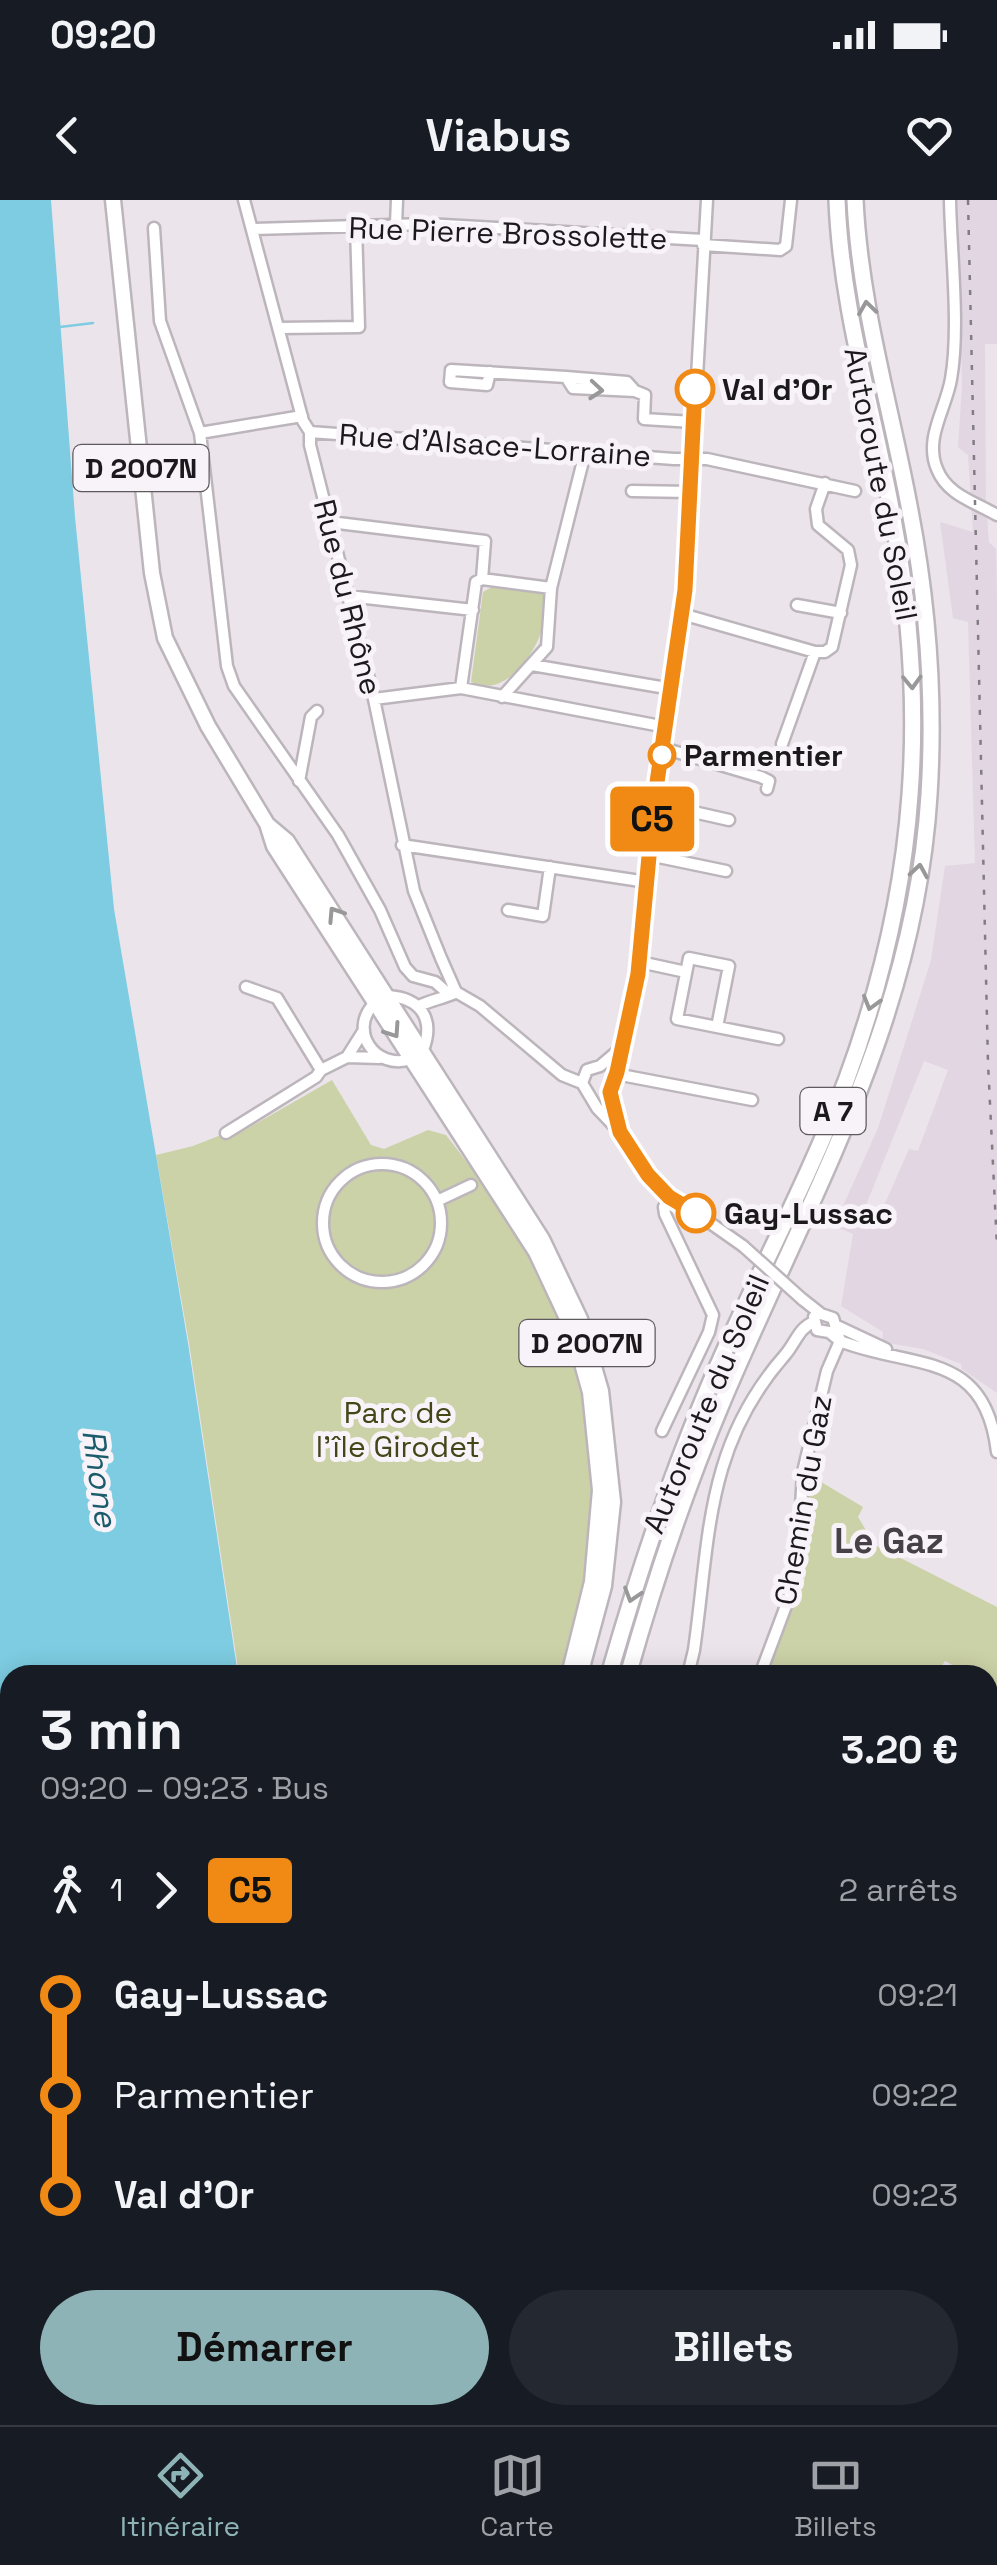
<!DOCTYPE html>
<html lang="fr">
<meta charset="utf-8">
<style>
:root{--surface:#171b24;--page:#242831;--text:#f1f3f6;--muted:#9ea1a6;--line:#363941;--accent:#8eb3b7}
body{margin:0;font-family:"Space Grotesk",sans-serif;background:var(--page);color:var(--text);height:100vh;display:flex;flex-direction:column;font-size:38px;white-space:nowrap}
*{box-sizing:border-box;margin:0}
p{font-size:32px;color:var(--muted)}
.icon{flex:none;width:55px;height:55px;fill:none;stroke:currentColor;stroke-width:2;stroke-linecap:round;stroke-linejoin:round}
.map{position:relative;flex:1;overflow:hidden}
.panel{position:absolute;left:0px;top:1465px;width:998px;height:760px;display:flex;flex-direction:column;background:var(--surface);border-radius:30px 30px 0 0;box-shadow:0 5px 25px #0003}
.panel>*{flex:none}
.badge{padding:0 20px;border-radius:8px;font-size:35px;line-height:65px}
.map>.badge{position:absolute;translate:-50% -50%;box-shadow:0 0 0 5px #fff}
.legs{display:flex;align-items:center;gap:15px;height:110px;padding:0 40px;font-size:32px}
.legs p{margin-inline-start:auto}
.headline{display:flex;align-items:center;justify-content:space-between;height:170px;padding:0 40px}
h1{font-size:55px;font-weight:800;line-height:75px}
.primary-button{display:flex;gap:20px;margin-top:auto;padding:20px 40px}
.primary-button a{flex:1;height:115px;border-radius:60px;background:var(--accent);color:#111;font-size:40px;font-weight:800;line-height:115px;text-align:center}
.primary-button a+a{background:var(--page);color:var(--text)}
ul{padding:0 40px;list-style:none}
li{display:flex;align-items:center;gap:35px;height:100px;font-size:38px}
li i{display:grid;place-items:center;width:15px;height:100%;margin:0 12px;background:currentColor}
li i::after{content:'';width:25px;height:25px;margin:-12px;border:8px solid;border-radius:50%;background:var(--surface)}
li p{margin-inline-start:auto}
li:first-child i{background:linear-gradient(#0000 50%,currentColor 0)}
li:last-child i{background:linear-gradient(currentColor 50%,#0000 0)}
.status{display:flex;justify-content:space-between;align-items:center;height:70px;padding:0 50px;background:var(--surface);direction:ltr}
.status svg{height:28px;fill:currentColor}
header{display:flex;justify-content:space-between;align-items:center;height:130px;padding:0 40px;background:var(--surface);font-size:45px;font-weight:800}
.tab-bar{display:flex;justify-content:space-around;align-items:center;height:140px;border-top:2px solid var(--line);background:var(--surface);font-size:28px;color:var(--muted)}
.tab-bar a{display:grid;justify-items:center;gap:5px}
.tab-bar .selected{color:var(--accent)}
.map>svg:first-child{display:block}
.built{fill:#e2d6e3;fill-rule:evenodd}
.green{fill:#ccd2a7}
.water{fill:#7dcce1}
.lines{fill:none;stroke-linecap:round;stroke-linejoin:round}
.stream{stroke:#7dcce1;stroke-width:2.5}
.canal{stroke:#7dcce1;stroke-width:10}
.minor-casing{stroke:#bcb6bc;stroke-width:15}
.major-casing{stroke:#bcb6bc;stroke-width:19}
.highway-casing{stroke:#bcb6bc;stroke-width:20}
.minor{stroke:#fff;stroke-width:10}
.major{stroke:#fff;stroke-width:14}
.highway{stroke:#fff;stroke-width:15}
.rail{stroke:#827d82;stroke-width:2.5;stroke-dasharray:5 10;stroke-linecap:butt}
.minor-bridge-casing{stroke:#bcb6bc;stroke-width:15;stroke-linecap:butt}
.minor-bridge{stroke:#fff;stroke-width:10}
.oneway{stroke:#999899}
.line-1-casing{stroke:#fff;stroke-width:22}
.line-1{stroke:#f18a14;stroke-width:15}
.stop-1-dot{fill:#fff;stroke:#f18a14;stroke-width:5}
.labels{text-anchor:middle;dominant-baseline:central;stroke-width:10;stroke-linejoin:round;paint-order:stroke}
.shield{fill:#f8f2f9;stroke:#5e5a5e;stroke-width:2.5}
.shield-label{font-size:28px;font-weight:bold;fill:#1c191c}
.street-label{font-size:30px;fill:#1c191c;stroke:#f8f2f9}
.stop-label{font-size:30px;font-weight:bold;fill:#1c191c;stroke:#f8f2f9;text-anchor:start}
.park-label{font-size:30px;fill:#434718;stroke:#f8f2f9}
.water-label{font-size:32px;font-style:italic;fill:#1b5c6b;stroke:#f8f2f9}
.quarter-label{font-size:35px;font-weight:bold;fill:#464146;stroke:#f8f2f9}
</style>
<div class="status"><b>09:20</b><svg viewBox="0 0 49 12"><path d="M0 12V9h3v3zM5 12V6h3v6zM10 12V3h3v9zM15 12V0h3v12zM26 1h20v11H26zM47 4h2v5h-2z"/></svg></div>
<header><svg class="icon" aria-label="back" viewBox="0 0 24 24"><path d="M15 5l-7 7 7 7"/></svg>Viabus<svg class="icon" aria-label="heart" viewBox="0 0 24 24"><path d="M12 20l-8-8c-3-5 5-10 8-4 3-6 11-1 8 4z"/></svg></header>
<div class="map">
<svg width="997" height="2225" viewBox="0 0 997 2225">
<rect width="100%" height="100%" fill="#ebe4eb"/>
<path class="built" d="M958,0H997V144H985L986,303L989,342L996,349L997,395V1193L962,1169L961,1164L923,1149L882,1142L883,1132L841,1106L853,1034L834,1026L878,928L904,846L931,760L945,666L975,663L968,422L953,418L940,322L973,332L968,255L958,247L962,186ZM924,861L948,870L918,951L909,949L879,1017L864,1010Z"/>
<path class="green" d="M492,387L545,392C543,407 545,427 538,440C526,465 500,497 471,482L483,392Z
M332,880L371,945L384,949L428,930L446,935L536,1052L573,1131L600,1290L592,1382L569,1475H239L189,1143L156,955L193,946L226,933L229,939Z
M806,1273L863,1307L858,1317L875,1345L997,1407V1540L988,1537V1475H971L945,1461L936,1475H783L767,1467L805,1379L797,1375Z
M261,2215H333L327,2225H259Z"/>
<path class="water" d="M0,0H51L75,317L114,709L188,1143L238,1475H10V2215H256L253,2225H0Z"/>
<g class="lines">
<path class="stream" d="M60,127L93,123"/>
<path class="canal" d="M988,2134L997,2129
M848,2225L854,2215"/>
<defs>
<path id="minor" d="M244,0L303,221L310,232V245L374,499L414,691L441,758L456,792L480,806L562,875L582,883
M707,0L685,390L652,618L638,774L610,900L620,932L659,987L743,1046
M950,0C951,53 960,129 951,179C946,209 924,238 937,269C947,295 975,302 997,315
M396,24L397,0
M154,28L160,121L200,233L227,466L234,486L338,635L380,710L405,767L413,776L435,782L450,795
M252,29L426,24L703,40
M703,45L780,50L786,46L791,0
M279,128L359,127L356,26
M490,172L487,185L450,182L451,170C489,172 528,175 566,177
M635,191L573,188L566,177L627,182L635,191L645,195L644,219L693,222
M310,232L674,259H707L855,291
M200,233L302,216
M632,291L691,292
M330,322L485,341L482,379
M348,396L473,410
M797,405L841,413
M682,414L815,452H825L832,447L851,365L848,350L818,325L816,309L825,283
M532,465L672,489
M461,488L476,382L482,379L551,388
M502,497L547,447L551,388L585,253
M374,499L461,488L666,527
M782,544L815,452
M663,548L761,577L769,581L767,589
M299,581L311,517L317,511
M654,603L729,620
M402,645L647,682
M649,655L726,671
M508,710L543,716L550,667
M689,758L729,766L717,827L677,819Z
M640,762L686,772
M246,787L277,798L321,870
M388,796C421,798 435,819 423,850
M374,804C348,830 375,871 411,859
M419,806C431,800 441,799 455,793
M717,827L778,839
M347,857L379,858
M614,878L621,875L752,900
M582,883L597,908L619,931
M582,883L587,870L600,866L620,849
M226,933L316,877L321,870L347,857L364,830
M323 1023a59 59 0 1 1 118 0a59 59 0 1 1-118 0Z
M437,1001L471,985
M814,1117L817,1130L829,1132L840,1141C914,1170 985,1149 997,1252
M835,1125L886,1149
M662,1231L709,1132L713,1115L665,1014L664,1007L669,997
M688,1475L694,1450C710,1337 705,1246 785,1155C795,1144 799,1127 814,1122
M760,1475L790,1395L799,1343L803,1272L827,1171L840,1141L833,1118L821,1114L802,1099
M988,1609L997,1613
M988,1655L997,1656
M988,1676L997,1664
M988,1810L997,1789
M988,1831L997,1812
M988,2055L997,2067
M988,2203L997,2200
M785,2215L794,2225
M877,2215L878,2225
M418,2225L425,2215
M469,2225L471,2215
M601,2225L606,2215
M630,2225L645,2215
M922,2225L952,2215"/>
<path id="major" d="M113,0L152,373L165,438L208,526L267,624L274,646L536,1052L573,1131L590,1192L600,1290L592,1382L569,1475
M268,625L287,641L542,1039L580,1119L601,1191L613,1302L604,1386L580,1475
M345,2225L346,2215"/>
<path id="highway" d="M609,1475C636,1381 666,1288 704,1198C748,1091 805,989 846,881C880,789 903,693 910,595C917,502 910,410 893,319C874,212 841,109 837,0
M628,1475C654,1383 684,1293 721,1205C807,1000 915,824 929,595C935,500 928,405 910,311C891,207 860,107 855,0
M354,2225L359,2215
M374,2225L380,2215"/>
</defs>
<use href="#minor" class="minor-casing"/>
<use href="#major" class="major-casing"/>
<use href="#highway" class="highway-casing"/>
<use href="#minor" class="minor"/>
<use href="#major" class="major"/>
<use href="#highway" class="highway"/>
<path class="rail" d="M968,0L988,863L997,1046"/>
<defs>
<path id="minor-bridge" d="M743,1046L802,1099"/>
</defs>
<use href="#minor-bridge" class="minor-bridge-casing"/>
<use href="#minor-bridge" class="minor-bridge"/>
</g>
<defs><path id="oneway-chevron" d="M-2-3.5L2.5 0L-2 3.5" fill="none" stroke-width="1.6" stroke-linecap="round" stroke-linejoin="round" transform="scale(2.5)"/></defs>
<g class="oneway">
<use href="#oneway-chevron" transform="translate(867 108) rotate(-98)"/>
<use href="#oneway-chevron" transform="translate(596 190) rotate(5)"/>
<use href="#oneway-chevron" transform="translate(912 482) rotate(88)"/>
<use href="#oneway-chevron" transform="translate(919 671) rotate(-81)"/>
<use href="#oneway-chevron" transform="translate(335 714) rotate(-123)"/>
<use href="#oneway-chevron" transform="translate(871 803) rotate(106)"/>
<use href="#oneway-chevron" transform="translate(393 831) rotate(56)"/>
<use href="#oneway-chevron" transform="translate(632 1395) rotate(107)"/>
</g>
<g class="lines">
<defs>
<path id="line-1" d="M695,189L685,390L654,603L638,774L617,872L610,892L620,932L648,975L669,997L696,1013"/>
</defs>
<use href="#line-1" class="line-1-casing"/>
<use href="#line-1" class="line-1"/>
</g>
<g class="stop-1-dot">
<circle cx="695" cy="189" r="18"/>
<circle cx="662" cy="555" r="12"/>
<circle cx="696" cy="1013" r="18"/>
</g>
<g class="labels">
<g class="shield">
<rect x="73.5" y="245" width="135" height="46" rx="8"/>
<rect x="800.5" y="888" width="65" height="46" rx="8"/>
<rect x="519.5" y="1120" width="135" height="46" rx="8"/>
</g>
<g class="shield-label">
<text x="141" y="268">D 2007N</text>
<text x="833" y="911">A 7</text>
<text x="587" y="1143">D 2007N</text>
</g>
<g class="street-label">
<text transform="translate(508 33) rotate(2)">Rue Pierre Brossolette</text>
<text transform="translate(495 245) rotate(4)">Rue d'Alsace-Lorraine</text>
<text transform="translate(881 284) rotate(79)">Autoroute du Soleil</text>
<text transform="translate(348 397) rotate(76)">Rue du Rhône</text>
<text transform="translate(706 1204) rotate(-67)">Autoroute du Soleil</text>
<text transform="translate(803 1300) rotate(-80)">Chemin du Gaz</text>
</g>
<g class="stop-label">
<text x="722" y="189">Val d'Or</text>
<text x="684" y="555">Parmentier</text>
<text x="724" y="1013">Gay-Lussac</text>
</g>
<g class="park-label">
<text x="398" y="1212">Parc de<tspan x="398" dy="34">l'île Girodet</tspan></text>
</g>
<g class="water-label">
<text transform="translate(100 1278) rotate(82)">Rhone</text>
</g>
<g class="quarter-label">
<text x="889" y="1341">Le Gaz</text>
</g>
</g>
</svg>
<b class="badge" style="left:652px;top:619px;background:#f18a14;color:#111">C5</b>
<section class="panel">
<div class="headline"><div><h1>3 min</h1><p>09:20 – 09:23 · Bus</p></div><b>3.20 €</b></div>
<div class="legs"><svg class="icon" aria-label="walk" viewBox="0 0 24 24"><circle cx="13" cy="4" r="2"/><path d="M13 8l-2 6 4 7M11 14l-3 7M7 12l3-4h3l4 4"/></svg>1<svg class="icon" aria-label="forward" viewBox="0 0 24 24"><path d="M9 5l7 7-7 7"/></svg><b class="badge" style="background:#f18a14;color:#111">C5</b><p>2 arrêts</p></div>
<ul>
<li><i style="color:#f18a14"></i><b>Gay-Lussac</b><p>09:21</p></li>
<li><i style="color:#f18a14"></i><span>Parmentier</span><p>09:22</p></li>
<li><i style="color:#f18a14"></i><b>Val d'Or</b><p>09:23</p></li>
</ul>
<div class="primary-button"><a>Démarrer</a><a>Billets</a></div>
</section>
</div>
<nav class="tab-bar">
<a class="selected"><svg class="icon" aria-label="directions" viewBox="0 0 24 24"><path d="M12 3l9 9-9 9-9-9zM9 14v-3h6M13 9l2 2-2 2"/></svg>Itinéraire</a>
<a><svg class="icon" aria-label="map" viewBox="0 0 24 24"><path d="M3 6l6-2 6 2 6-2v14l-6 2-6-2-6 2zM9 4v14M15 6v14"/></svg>Carte</a>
<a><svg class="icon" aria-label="tickets" viewBox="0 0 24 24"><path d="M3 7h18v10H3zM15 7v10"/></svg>Billets</a>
</nav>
